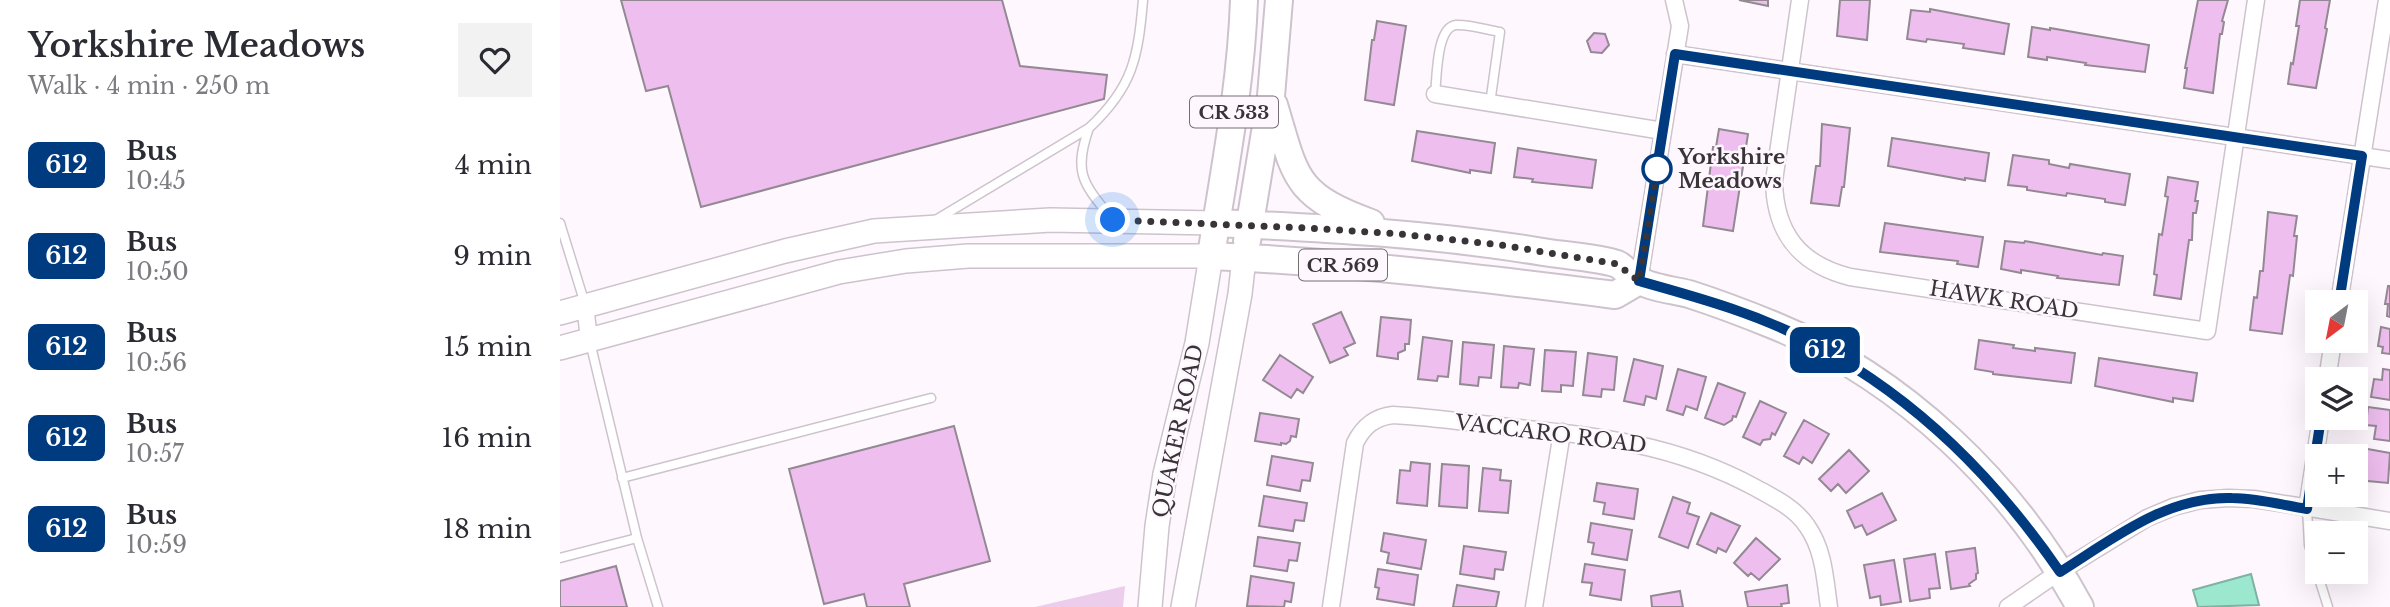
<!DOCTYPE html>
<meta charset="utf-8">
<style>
:root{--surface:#fff;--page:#f2f2f3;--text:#2b2b33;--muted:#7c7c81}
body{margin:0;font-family:"Libre Baskerville",serif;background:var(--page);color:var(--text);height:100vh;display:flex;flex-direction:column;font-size:26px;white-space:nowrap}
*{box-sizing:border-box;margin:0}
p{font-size:23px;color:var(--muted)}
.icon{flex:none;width:38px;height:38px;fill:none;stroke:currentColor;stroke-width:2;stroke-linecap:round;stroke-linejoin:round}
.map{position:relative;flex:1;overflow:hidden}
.drawer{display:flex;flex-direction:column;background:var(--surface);width:560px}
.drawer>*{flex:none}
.badge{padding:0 14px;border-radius:10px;font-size:24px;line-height:46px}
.needle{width:46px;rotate:212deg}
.controls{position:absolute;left:1745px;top:290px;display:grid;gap:14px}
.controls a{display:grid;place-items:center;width:63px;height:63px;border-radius:0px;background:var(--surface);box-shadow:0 7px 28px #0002;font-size:35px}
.you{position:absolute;width:35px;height:35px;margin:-18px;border:5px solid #fff;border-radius:50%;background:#1a73e8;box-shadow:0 0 0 10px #1a73e833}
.map>.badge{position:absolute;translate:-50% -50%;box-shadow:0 0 0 4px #fff}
.round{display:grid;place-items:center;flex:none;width:74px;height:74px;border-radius:0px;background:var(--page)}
.summary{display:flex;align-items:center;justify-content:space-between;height:119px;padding:0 28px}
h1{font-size:33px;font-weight:600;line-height:52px}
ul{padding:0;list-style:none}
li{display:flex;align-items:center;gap:21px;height:91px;padding:0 28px}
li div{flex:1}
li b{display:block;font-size:26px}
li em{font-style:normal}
li .badge{min-width:77px;font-weight:700;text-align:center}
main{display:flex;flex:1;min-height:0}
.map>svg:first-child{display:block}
.green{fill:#eccdec}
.water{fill:#9ce8cf;stroke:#7eb2a2;stroke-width:2}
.building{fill:#eebeee;stroke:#938993;stroke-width:2}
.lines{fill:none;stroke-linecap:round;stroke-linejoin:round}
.lane-casing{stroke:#cec3cd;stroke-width:11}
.street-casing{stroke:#cec3cd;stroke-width:19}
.secondary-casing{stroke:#cec3cd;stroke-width:26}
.primary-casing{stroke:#cec3cd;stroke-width:30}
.lane{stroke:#fff;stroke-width:8}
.street{stroke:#fff;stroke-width:16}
.secondary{stroke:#fff;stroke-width:23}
.primary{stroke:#fff;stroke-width:26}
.line-casing{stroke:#fff;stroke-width:16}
.line{stroke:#003b80;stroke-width:10}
.walk{stroke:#383438;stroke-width:7;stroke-dasharray:0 12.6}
.stop-dot{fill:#fff;stroke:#003b80;stroke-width:3.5}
.labels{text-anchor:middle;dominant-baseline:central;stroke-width:5;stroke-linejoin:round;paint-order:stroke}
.shield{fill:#fef8fe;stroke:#736f73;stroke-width:2}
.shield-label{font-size:19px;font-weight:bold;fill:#383438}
.stop-label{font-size:21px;font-weight:bold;fill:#383438;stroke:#fef8fe;text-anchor:start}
.street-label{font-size:21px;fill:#383438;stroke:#fef8fe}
</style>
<main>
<section class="drawer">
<div class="summary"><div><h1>Yorkshire Meadows</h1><p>Walk · 4 min · 250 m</p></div><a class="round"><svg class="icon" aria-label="heart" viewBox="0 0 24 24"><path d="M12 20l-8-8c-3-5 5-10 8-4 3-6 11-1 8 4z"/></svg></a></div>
<ul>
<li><span class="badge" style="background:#003b80;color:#fff">612</span><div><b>Bus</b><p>10:45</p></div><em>4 min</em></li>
<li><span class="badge" style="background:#003b80;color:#fff">612</span><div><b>Bus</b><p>10:50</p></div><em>9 min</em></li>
<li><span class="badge" style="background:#003b80;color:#fff">612</span><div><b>Bus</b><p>10:56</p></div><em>15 min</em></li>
<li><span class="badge" style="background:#003b80;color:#fff">612</span><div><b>Bus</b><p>10:57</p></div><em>16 min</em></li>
<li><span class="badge" style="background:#003b80;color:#fff">612</span><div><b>Bus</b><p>10:59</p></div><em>18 min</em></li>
</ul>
</section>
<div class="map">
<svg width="1830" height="607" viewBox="0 0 1830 607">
<rect width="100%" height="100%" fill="#fef8fe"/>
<path class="green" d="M565,586L563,607H475Z"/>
<path class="water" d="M1691,574L1699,605L1638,607L1633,590Z"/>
<path class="building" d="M61,0H442L460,66L547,75L544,99L141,207L108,86L86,91Z
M1179,0H1208V6Z
M1280,0H1310L1307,40L1277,36Z
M1638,0H1668L1662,21L1664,22L1662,34H1660L1653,93L1624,88L1627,68H1625Z
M1740,0H1770L1765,28L1767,29L1756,88L1728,84L1731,63L1733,64L1739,26H1736Z
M1370,9L1449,24L1444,54L1403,48L1404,44L1367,39L1366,42L1347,39L1351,10L1370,12Z
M817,21L846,26L834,105L805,100L812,40H814Z
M1472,27L1490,30V28L1589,45L1585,72L1525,65L1526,63L1487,57V60L1468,57Z
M1034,33L1045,34L1049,45L1042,53L1031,52L1027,41Z
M1262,124L1290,128L1284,187H1282L1279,206L1251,203L1256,166H1260Z
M1159,129L1188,134L1173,231L1143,226L1153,147H1156Z
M857,131L935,143L931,173L910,170V173L852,161Z
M1332,138L1429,153L1425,181L1405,178V180L1328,166Z
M958,148L1036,160L1032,188L972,182L973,179L954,177Z
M1453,155L1489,160V164L1509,168L1510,164L1570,174L1565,205L1545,202V199L1507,193L1506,196L1467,190V187L1448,185Z
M1608,177L1638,182L1635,201H1638L1636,213H1633L1632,240H1629L1621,299L1594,295L1597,275L1594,274L1599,234L1602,235L1608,197L1605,196Z
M1708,212L1737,216L1734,236H1737L1733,276L1730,275L1722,334L1690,330L1694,297L1697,298L1700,271H1703Z
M1325,223L1423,237L1418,267L1397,264L1398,261L1320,252Z
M1445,241L1464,243L1465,241L1542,255L1543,253L1563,256L1559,285L1497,278L1498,276L1461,270V273L1441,269Z
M1828,286H1830V317L1827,316L1828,304H1825Z
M781,312L795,343L784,348L788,355L770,363L753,324Z
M821,317L851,320L849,344H845V350L838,353V359L817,356Z
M1821,327L1830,329V354L1822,353L1823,347L1818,346Z
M863,337L892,341L888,377L878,376L877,381L858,379Z
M1419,340L1454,345L1453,348L1475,351V348L1515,353L1511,383L1433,374V372L1415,369Z
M903,342L934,345L931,378L919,377L918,386L900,384Z
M944,346L974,349L970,385L959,383L958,388L941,387Z
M985,350L1016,352L1013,386L1001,385V392L982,391Z
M1028,353L1057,357L1054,390L1042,389L1041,397L1023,395Z
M720,355L753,377L743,393L737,389L731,398L703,380Z
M1539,358L1637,373L1633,401L1613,398V402L1535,386Z
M1074,359L1103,366L1096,399L1086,396L1084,405L1064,401Z
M1118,369L1146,377L1137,410L1126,406L1123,415L1107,410Z
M1823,369L1830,370V400L1811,397L1814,379L1822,380Z
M1158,383L1185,393L1176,417L1173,416L1172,420L1164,425L1145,418Z
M1200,401L1226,413L1215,435L1212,433L1210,439L1203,440L1200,445L1183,437Z
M1808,407L1830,410V441L1814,439L1816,426L1806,425Z
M700,413L739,419L736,437L731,436L730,441L726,444L721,443V445L695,441Z
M1244,420L1269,434L1252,463L1243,457L1239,464L1224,456Z
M394,426L430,561L344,584L350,607H307L304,594L264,604L229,469Z
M1802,448L1830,453L1828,483L1797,480Z
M1289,450L1309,471L1286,493L1278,484L1271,491L1259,479Z
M712,456L753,463L750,481L742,480L740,491L707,485Z
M851,462L870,464L867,506L837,503L840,470L850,471Z
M882,464L909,466L907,508L879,506Z
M923,468L941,470L940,480L951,481L948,513L919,511Z
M1037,483L1078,489L1074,519L1043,514L1045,503L1034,501Z
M1322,493L1336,520L1307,535L1302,525L1295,528L1287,511Z
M704,496L747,503L744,521L735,520L733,531L699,526Z
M1113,497L1130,503L1127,513L1139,517L1128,548L1099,537Z
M1151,513L1180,526L1166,552L1158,548L1156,553L1137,544Z
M1031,523L1072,530L1067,560L1032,554L1034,543L1028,542Z
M824,533L866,540L861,569L827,563L829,553L821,551Z
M698,537L740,543L737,561L729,560L727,571L694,566Z
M1196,538L1220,559L1199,580L1191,573L1188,576L1174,563Z
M904,546L946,552L943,570L935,569L934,579L900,574Z
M1415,548L1418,573L1416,574V579L1409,584L1410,586L1391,589L1386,552Z
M1375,554L1380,588L1369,589L1370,598L1350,601L1344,559Z
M1334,560L1341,602L1321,605L1320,596L1310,598L1304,565Z
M1025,564L1065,570L1061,600L1030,595L1032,583L1022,582Z
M56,566L67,607H0V581Z
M818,569L858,575L854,605L817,599L819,588L815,587Z
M691,576L734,583L731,602L725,601L724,607L687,606Z
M897,585L939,592L936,607H893Z
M1227,585L1229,603L1221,604L1222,607H1188L1185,592Z
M1120,591L1123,607H1092L1091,596Z"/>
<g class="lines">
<defs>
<path id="lane" d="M875,94C877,79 876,27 896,25C909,24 927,30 940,32L930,104
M529,128C513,173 523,183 551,218
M374,221L529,128C573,87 578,58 583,0
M0,223L25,304
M30,342L77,538L98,607
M62,478L371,398
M1747,509L1749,545L1757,572
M0,558L77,538
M1757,572L1768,607"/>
<path id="street" d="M1240,0L1214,181C1215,233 1239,264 1290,277L1647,331L1696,0
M1115,54L1830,160
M875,94L1103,131
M1079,281L1120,26L1114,0
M1779,303L1827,0
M25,305L29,339
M1767,380L1773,341
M1747,509L1761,418
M771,607L795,443C803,427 814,417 833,415C872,417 911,423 949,427C1039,436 1115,444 1196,488C1214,498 1235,508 1247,526C1264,550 1265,579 1269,607
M974,607L1002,432
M1448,607L1499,572L1587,518L1613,507L1640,500L1668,498L1694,499L1830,521"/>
<path id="secondary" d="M0,313L225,251L314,231L490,220L656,223
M0,348L279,272L346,261L408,256H651L637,343L605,474L597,526L590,607
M623,607L680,294L684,258"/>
<path id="primary" d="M684,0C681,87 664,171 651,256C786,262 921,278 1055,295L1079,281
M714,105C736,178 734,195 811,223
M656,223C765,228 875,234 983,252C1001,255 1041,258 1057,264C1064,267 1070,276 1078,280C1092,288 1113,290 1129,294C1157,303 1186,314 1213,325C1343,378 1454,485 1520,607
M687,241L711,96L719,0"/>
</defs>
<use href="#lane" class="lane-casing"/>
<use href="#street" class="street-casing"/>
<use href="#secondary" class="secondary-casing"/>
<use href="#primary" class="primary-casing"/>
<use href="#lane" class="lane"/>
<use href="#street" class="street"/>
<use href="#secondary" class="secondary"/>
<use href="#primary" class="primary"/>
</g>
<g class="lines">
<defs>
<path id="line" d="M1761,418L1747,509C1722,505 1697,498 1672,498C1606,496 1553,539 1500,572C1435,478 1359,401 1258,346C1202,315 1140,298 1079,281L1115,54L1802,156L1779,303"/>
</defs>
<use href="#line" class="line-casing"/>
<use href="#line" class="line"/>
<path class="walk" d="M553,220L748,228L840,234L941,245L1057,264L1079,281L1099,159L1097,169"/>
</g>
<circle class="stop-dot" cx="1097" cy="169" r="14"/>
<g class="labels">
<g class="shield">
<rect x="630" y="96.5" width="88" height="31" rx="5"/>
<rect x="739" y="249.5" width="88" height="31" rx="5"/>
</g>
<g class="shield-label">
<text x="674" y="112">CR 533</text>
<text x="783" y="265">CR 569</text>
</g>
<g class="stop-label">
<text x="1118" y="157">Yorkshire<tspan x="1118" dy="24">Meadows</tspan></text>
</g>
<g class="street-label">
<text transform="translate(1444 300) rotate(9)">HAWK ROAD</text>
<text transform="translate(618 431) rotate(-78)">QUAKER ROAD</text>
<text transform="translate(991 434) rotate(7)">VACCARO ROAD</text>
</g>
</g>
</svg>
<div class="controls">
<a><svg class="needle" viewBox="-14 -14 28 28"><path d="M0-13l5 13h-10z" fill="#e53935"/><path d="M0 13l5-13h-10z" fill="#7c7c81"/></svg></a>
<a><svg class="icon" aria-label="layers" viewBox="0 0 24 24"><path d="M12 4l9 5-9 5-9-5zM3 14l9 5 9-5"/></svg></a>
<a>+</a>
<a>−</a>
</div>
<div class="you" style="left:553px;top:220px"></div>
<b class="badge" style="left:1265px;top:350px;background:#003b80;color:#fff">612</b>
</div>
</main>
